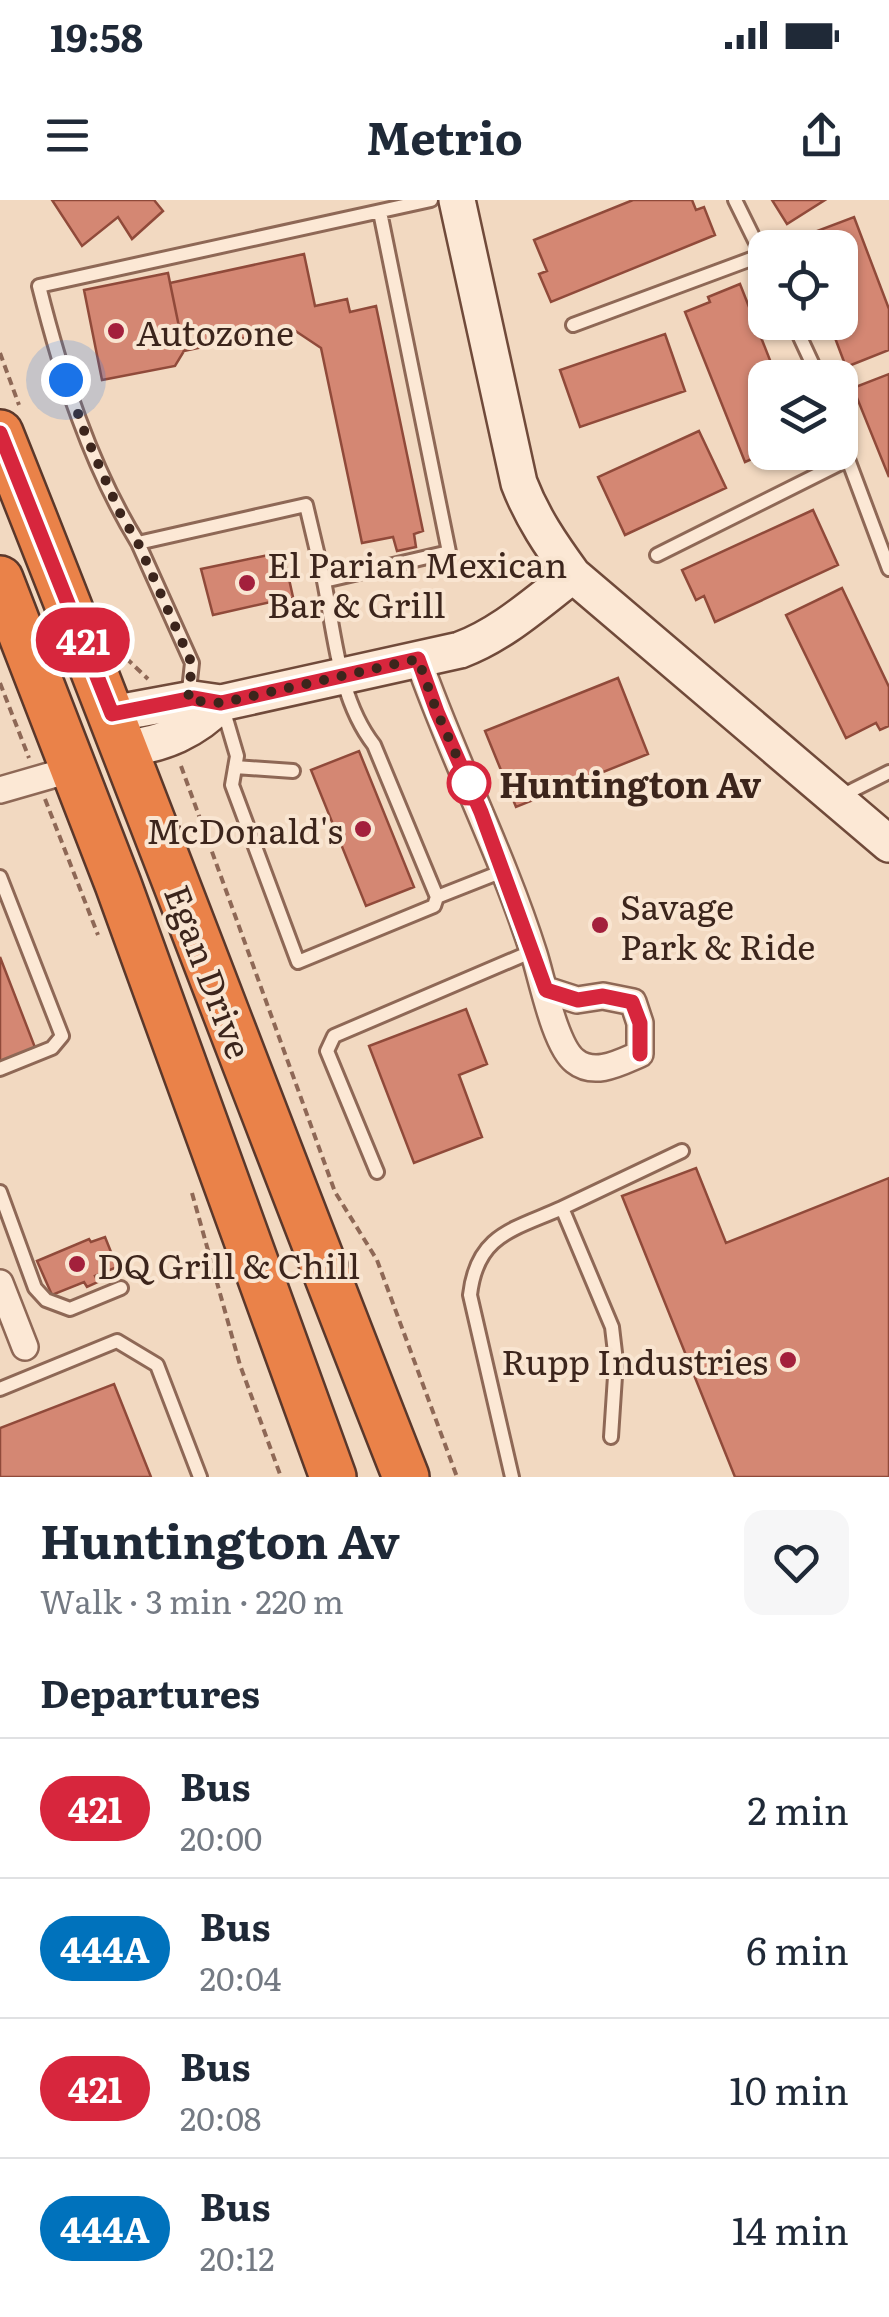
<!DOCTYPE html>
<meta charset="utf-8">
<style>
:root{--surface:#fff;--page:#f6f6f7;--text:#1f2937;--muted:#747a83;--line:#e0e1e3}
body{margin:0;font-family:Literata,serif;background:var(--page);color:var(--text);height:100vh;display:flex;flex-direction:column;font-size:38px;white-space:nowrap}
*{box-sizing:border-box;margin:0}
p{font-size:32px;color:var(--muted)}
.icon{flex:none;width:55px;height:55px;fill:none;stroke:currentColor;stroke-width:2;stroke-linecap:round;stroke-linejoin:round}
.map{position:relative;height:1277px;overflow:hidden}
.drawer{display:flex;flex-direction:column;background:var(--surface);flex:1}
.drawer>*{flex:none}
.badge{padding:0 20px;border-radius:32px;font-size:35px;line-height:65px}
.fabs{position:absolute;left:748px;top:30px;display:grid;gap:20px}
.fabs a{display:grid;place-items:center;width:110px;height:110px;border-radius:20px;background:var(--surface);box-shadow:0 2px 8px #0004;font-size:50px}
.you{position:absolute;width:50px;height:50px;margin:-25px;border:8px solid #fff;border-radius:50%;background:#1a73e8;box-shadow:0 0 0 15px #1a73e833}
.map>.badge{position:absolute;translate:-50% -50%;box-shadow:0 0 0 5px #fff}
h2{padding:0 40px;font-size:38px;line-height:90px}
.round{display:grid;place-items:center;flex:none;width:105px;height:105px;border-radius:20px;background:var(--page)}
.headline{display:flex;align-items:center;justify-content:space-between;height:170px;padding:0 40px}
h1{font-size:48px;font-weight:700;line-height:75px}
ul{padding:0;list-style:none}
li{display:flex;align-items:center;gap:30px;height:140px;padding:0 40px;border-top:2px solid var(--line)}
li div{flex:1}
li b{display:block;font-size:38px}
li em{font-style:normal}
li .badge{min-width:110px;font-weight:700;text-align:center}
.status{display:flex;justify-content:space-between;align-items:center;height:70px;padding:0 50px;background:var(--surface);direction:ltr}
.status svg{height:28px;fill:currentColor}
header{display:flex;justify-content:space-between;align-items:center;height:130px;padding:0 40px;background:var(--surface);font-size:45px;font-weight:700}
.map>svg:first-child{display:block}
.building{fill:#d48773;stroke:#904a3a;stroke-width:2.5}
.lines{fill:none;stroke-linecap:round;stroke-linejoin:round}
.lane-casing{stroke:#8e6856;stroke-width:18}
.street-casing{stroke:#8e6856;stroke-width:30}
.secondary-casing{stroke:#704a3a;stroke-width:40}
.highway-casing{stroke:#5b382b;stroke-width:50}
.path{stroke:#8e6856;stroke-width:4;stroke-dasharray:8 5;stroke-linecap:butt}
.lane{stroke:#fce8d5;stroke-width:12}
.street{stroke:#fce8d5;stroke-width:25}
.secondary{stroke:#fce8d5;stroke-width:35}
.highway{stroke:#ea8249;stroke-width:45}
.line-casing{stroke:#fff;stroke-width:22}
.line{stroke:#d7263d;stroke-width:15}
.walk{stroke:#3c251c;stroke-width:10;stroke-dasharray:0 18}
.poi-dot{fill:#a3203c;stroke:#f9e5d1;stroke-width:4}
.stop-dot{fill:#fff;stroke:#d7263d;stroke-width:5}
.labels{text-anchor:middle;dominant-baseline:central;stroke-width:8;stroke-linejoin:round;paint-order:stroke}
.poi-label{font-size:35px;fill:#3c251c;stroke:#f9e5d1;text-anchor:start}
.stop-label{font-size:35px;font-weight:bold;fill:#3c251c;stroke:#f9e5d1;text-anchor:start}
.street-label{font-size:35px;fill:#3c251c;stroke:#f9e5d1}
</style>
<div class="status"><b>19:58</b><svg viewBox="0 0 49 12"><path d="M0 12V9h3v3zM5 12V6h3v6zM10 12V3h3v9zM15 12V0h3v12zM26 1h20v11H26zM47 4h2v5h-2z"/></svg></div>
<header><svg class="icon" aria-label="menu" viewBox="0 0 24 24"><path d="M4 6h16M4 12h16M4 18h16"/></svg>Metrio<svg class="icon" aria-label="share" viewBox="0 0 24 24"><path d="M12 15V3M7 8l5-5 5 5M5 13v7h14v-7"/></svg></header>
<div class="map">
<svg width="889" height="1277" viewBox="0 0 889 1277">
<rect width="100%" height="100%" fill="#f2d9c1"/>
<path class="building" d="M52,0H154L163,11L132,39L118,17L82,46Z
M633,0H692L696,10L704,7L715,35L551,102L539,74L547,71L534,40Z
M772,0H825L787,24Z
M854,17L889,109V150L846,167L829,122H840V48H799L796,39Z
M304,54L315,106L347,99L350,112L376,106L423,331L414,334L416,347L397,351L393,337L362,343L321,148L291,128L184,151L170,83Z
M168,73L184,151L175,166L102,180L84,90Z
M740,84L777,178H765V252H768L745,262L685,112L710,102L708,97Z
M665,134L685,191L580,227L560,170Z
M889,174V277L853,188Z
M699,231L726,288L625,335L598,277Z
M813,310L838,365L715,422L704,396L696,400L682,370Z
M283,352L293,397L213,415L201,369Z
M842,388L889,487V526L880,530L876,523L846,538L786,415Z
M618,478L648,554L516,607L485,531Z
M359,551L414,687L366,706L311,570Z
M0,757L36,850L0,865Z
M466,809L487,864L459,875L482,937L414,963L369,846Z
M696,968L726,1043L889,978V1277H735L622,996Z
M105,1037L117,1067L95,1076L98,1082L87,1087L84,1082L52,1095L37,1061L89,1039L91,1042Z
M114,1184L151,1277H0V1228Z"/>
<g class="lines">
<defs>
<path id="lane" d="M735,0L765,61
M380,12L449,352L324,381L306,305L138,343C90,265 61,174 39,86L431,0
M793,122L819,178
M573,125L762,55
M840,238L889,369
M138,343L192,463L188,499
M657,355L847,260
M222,505L237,556L232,585L298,762L434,706L437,697L374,545C339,500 335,437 324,381
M235,567L293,571
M837,598L889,572
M0,677L62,836L52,848L0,869
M437,697L503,671
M377,972L327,851L334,836L533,751
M0,992L35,1088L46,1100L70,1109L121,1088
M562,1008L682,951
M0,1189L117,1141L157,1165L200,1277
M512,1277L470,1095C477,1034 513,1030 562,1008L612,1127L616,1161L611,1237"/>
<path id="street" d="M418,459C453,559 502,653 534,754C542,779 555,846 575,861C595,877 621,862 640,854V823L633,802L603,796L577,800L546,790
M0,590L73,569
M0,1083L25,1147"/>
<path id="secondary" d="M457,0L519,283C532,317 551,345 573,375L889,644
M112,514L193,499L221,503L460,450C503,434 537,402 573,375
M125,548C162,545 196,530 221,503"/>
<path id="highway" d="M0,233C139,580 269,930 406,1277
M0,379L118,684L333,1277"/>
</defs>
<use href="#lane" class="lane-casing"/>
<use href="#street" class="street-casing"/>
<use href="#secondary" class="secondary-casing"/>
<use href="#highway" class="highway-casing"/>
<path class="path" d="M0,153L19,205
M126,458L148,479
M0,483L29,558
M181,566L335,992L377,1060L457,1277
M45,599L98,735
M192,993L240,1165L281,1277"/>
<use href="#lane" class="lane"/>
<use href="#street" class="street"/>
<use href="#secondary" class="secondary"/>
<use href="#highway" class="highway"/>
</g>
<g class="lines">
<defs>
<path id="line" d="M0,233L112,514L193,498L221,503L418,459L437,512L481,612L546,790L578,800L603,796L632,802L640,823V854"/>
</defs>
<use href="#line" class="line-casing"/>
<use href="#line" class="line"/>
<path class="walk" d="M66,180L86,236L120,313L138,343L192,464L188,500L221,503L418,459L437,512L471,588L469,583"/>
</g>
<g class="poi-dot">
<circle cx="116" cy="131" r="10"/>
<circle cx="247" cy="383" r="10"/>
<circle cx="363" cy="629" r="10"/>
<circle cx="600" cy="725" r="10"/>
<circle cx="77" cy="1064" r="10"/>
<circle cx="788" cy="1160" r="10"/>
</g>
<circle class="stop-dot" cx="469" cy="583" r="20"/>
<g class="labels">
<g class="poi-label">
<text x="136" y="131">Autozone</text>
<text x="267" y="363">El Parian Mexican<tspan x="267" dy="40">Bar &amp; Grill</tspan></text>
<text x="343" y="629" text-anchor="end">McDonald's</text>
<text x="620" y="705">Savage<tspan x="620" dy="40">Park &amp; Ride</tspan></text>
<text x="97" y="1064">DQ Grill &amp; Chill</text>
<text x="768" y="1160" text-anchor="end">Rupp Industries</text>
</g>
<g class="stop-label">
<text x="499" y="583">Huntington Av</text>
</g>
<g class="street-label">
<text transform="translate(210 771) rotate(69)">Egan Drive</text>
</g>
</g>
</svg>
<div class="fabs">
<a><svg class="icon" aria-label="locate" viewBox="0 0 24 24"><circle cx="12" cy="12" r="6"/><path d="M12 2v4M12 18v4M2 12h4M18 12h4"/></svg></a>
<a><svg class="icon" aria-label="layers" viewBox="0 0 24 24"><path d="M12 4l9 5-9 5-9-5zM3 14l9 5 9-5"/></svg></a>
</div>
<div class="you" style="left:66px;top:180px"></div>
<b class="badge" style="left:83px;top:440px;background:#d7263d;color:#fff">421</b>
</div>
<section class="drawer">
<div class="headline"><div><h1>Huntington Av</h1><p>Walk · 3 min · 220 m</p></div><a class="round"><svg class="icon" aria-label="heart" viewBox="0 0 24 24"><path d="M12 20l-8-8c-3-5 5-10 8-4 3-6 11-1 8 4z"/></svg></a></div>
<h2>Departures</h2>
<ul>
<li><span class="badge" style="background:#d7263d;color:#fff">421</span><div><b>Bus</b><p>20:00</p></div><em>2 min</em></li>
<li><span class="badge" style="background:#0072bc;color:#fff">444A</span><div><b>Bus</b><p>20:04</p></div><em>6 min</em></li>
<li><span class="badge" style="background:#d7263d;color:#fff">421</span><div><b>Bus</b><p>20:08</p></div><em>10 min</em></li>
<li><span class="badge" style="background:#0072bc;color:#fff">444A</span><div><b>Bus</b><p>20:12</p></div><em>14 min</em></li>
</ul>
</section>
